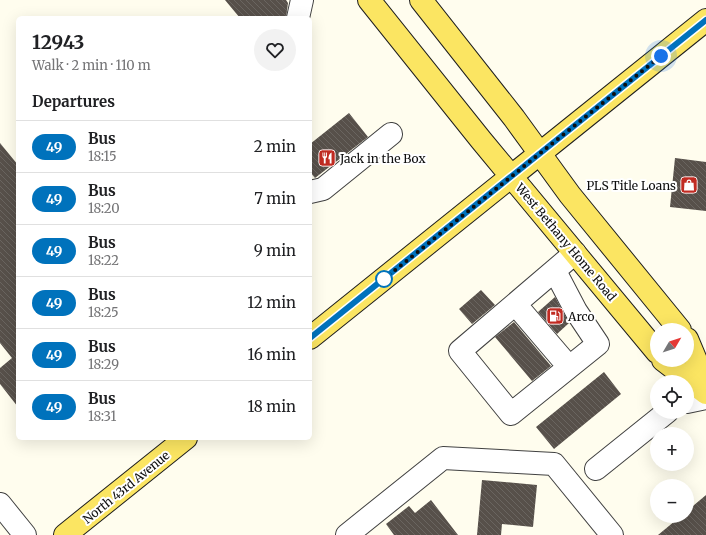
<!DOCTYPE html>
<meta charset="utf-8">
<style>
:root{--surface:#fff;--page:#f2f2f2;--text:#202124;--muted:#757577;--line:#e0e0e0}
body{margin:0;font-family:Merriweather,serif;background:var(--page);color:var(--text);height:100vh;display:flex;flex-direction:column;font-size:15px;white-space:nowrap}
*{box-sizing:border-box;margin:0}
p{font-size:13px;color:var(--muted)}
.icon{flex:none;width:22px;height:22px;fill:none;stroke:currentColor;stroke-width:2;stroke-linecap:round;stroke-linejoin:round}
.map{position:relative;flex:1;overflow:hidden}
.drawer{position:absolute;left:16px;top:16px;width:296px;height:424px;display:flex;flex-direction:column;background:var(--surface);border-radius:6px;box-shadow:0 4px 16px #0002}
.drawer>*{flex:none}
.badge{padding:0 8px;border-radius:13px;font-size:14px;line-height:26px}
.needle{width:26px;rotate:51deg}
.fabs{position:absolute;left:650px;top:323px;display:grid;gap:8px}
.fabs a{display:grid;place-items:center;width:44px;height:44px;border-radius:50%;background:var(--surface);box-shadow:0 4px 16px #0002;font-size:20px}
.you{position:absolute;width:20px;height:20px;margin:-10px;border:3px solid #fff;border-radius:50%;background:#1a73e8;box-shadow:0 0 0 6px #1a73e833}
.map>.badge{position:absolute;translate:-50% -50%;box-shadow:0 0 0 2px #fff}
h2{padding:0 16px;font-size:15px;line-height:36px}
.round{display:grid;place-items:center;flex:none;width:42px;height:42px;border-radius:21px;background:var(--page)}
.headline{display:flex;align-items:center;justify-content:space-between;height:68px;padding:0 16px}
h1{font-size:19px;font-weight:700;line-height:30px}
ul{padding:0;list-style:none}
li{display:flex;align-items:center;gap:12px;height:52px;padding:0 16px;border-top:1px solid var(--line)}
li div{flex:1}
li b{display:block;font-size:15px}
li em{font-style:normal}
li .badge{min-width:44px;font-weight:700;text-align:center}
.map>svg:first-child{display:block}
.building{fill:url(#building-back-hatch)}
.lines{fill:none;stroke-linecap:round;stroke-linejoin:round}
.minor-casing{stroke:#414141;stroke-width:24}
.major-casing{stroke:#1f1f1f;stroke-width:24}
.minor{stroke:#fff;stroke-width:22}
.major{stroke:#fbe562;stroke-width:22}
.line-casing{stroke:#fff;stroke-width:9}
.line{stroke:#0072bc;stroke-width:6}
.walk{stroke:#0e0e0e;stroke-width:4;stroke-dasharray:0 7.2}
.stop-dot{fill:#fff;stroke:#0072bc;stroke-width:2}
.labels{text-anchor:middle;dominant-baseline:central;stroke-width:4;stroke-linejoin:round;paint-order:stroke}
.poi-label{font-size:12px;fill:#0e0e0e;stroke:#fff;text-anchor:start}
.street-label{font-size:12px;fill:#0e0e0e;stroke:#fff}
</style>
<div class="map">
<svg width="706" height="535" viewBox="0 0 706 535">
<defs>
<pattern id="building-back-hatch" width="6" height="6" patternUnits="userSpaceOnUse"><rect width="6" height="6" fill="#57504a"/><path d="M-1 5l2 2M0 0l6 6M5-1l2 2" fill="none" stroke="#6a6560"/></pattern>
</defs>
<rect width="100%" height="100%" fill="#fffdee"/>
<path class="building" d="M225,0H286L288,3L286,18H240Z
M349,113L368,137L315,178L310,172V144Z
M0,143L18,165V407L0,384V368L12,358L0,343Z
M675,158L706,162V211L670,207Z
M481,290L495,305L472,324L459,309Z
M555,297L569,323L557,334L538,312Z
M514,322L551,366L532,381L495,337Z
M604,372L621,394L554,449L536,427Z
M482,480L537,485L533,527L502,524L501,535H477Z
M706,495V535H658L681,516H687V511Z
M431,500L458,535H394L386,524L409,506L415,513Z"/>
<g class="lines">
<defs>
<path id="minor" d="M298,18L302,0
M310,192L323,189L391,134
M555,271L576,311L598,344L511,414L460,351L575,253
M516,305L569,367
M687,402L706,398
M596,469L667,412
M0,504L25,535
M347,535L443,458L554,464L612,535"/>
<path id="major" d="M369,0L481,140L657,352
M421,0L514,118L570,195L680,330
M310,338L706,20
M687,339L706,384
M663,360L706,393
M65,535L186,438"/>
</defs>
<use href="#minor" class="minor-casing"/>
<use href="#major" class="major-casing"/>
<use href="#minor" class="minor"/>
<use href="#major" class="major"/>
</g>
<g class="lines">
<defs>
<path id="line" d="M310,338L706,20"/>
</defs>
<use href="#line" class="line-casing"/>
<use href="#line" class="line"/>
<path class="walk" d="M384,279L661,56"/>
</g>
<defs>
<symbol id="restaurant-square" viewBox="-11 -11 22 22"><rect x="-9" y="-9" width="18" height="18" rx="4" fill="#c12b22" stroke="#fff"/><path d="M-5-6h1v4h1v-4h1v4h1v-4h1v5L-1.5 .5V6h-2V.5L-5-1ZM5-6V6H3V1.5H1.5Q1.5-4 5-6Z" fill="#fff"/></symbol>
<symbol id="shop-square" viewBox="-11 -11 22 22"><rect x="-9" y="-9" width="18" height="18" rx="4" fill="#c12b22" stroke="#fff"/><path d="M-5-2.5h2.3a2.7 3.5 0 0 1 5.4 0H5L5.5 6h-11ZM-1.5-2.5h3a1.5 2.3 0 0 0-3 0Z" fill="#fff"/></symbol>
<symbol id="fuel-square" viewBox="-11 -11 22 22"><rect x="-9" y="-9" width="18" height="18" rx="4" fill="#c12b22" stroke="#fff"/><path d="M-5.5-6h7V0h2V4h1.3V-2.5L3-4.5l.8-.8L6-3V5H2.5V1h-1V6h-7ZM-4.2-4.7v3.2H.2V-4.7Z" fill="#fff"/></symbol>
</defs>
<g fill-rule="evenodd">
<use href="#restaurant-square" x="317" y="148" width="20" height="20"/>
<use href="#shop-square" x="679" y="175" width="20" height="20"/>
<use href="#fuel-square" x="545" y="306" width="20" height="20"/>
</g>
<circle class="stop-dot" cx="384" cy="279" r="8"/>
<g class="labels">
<g class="poi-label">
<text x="340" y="158">Jack in the Box</text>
<text x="676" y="185" text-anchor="end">PLS Title Loans</text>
<text x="568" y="316">Arco</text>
</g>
<g class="street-label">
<text transform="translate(566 242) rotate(50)">West Bethany Home Road</text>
<text transform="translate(126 487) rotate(-39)">North 43rd Avenue</text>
</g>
</g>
</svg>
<div class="fabs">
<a><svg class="needle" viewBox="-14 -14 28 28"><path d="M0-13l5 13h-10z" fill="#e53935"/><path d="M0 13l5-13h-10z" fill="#757577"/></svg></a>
<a><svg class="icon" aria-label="locate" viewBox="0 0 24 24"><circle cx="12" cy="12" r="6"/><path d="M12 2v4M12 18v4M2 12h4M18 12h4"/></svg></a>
<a>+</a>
<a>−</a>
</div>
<div class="you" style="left:661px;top:56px"></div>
<section class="drawer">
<div class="headline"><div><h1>12943</h1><p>Walk · 2 min · 110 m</p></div><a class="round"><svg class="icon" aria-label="heart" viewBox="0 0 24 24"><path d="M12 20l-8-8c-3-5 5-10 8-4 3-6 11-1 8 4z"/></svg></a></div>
<h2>Departures</h2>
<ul>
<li><span class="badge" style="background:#0072bc;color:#fff">49</span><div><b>Bus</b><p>18:15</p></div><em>2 min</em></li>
<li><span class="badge" style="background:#0072bc;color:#fff">49</span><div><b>Bus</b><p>18:20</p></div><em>7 min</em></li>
<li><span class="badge" style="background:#0072bc;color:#fff">49</span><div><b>Bus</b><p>18:22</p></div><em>9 min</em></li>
<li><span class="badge" style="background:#0072bc;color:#fff">49</span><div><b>Bus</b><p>18:25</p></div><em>12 min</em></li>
<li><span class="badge" style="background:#0072bc;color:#fff">49</span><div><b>Bus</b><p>18:29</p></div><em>16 min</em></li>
<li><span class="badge" style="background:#0072bc;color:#fff">49</span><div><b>Bus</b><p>18:31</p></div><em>18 min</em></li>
</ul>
</section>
</div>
